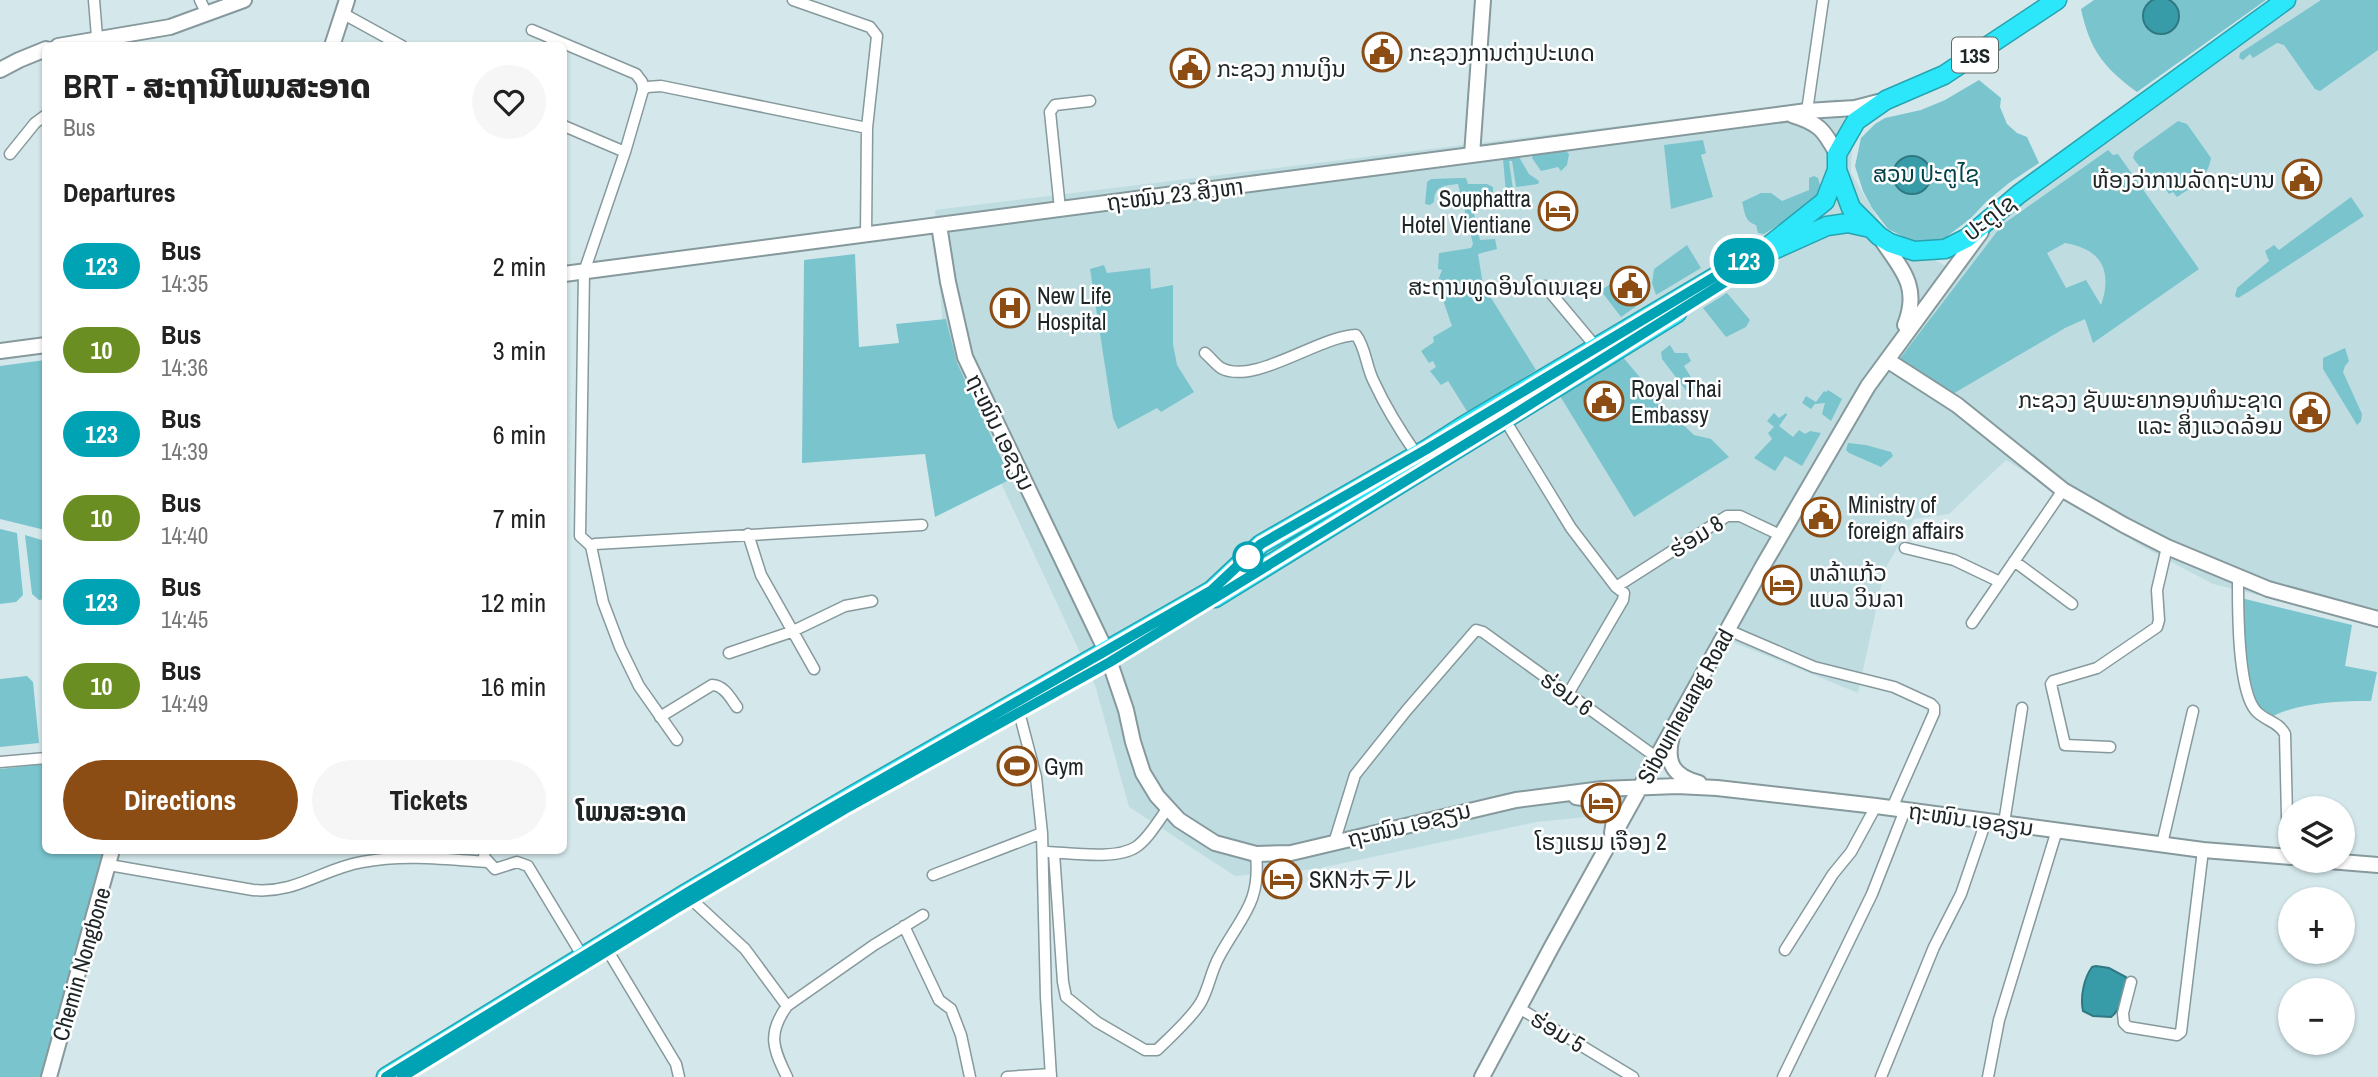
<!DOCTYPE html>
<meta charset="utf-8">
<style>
:root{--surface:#fff;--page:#f6f6f6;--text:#222;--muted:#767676;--accent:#8c4d15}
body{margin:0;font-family:"Archivo Narrow","Noto Sans JP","Noto Sans Lao",sans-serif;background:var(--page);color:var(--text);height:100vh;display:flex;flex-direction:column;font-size:26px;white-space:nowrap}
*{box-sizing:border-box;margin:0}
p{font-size:23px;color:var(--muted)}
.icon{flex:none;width:38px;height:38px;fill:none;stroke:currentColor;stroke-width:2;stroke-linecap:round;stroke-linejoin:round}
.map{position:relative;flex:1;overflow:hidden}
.details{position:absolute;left:42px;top:42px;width:525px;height:812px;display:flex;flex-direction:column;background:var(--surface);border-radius:10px;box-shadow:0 2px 5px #0004}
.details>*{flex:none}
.badge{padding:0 14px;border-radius:23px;font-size:24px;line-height:46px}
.fabs{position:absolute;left:2278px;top:796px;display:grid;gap:14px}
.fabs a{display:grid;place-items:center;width:77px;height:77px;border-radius:50%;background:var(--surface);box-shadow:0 2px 5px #0004;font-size:35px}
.map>.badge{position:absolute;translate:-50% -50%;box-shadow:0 0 0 4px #fff}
h2{padding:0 21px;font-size:26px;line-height:63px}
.round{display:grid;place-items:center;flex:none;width:74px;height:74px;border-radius:37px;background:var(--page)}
.headline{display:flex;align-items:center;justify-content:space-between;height:119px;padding:0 21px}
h1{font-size:33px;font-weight:800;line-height:52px}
.action{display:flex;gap:14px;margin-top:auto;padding:14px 21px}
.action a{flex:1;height:80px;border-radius:42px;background:var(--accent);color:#fff;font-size:28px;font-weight:800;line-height:80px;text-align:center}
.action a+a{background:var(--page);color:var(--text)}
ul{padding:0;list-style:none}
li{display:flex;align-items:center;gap:21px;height:84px;padding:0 21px}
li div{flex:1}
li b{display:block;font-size:26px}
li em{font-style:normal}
li .badge{min-width:77px;font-weight:700;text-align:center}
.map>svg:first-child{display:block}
.built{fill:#bfdde1}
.green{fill:#7ac4ce;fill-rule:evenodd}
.water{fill:#389ca8;stroke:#307881;stroke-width:2}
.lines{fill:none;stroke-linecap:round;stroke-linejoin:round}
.street-casing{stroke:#86999c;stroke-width:13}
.secondary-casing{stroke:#86999c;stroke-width:18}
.highway-casing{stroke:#27a3b0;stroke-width:21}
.street{stroke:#fff;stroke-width:10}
.secondary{stroke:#fff;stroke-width:14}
.highway{stroke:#2ce7fa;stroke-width:18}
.line-casing{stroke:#fff;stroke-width:16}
.line{stroke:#00a3b4;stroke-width:10}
.stop-dot{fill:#fff;stroke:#00a3b4;stroke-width:3.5}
.labels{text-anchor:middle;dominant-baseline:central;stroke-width:5;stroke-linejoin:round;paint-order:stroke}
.shield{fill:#fff;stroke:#616667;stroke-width:2}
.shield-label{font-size:21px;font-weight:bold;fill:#1d2526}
.poi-label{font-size:23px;fill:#1d2526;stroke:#fff;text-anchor:start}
.park-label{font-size:23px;fill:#014147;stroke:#fff}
.street-label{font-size:23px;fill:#1d2526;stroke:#fff}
.quarter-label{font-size:26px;font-weight:bold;fill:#1d2526;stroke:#fff}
</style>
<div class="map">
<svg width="2378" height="1077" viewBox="0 0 2378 1077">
<rect width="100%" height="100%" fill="#d4e8eb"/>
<path class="built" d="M2286,0H2378V624L2213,584L2143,547L2006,460L1949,514L1914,519L1885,569L1858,693L1730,641L1787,539L1625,813L1537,822L1316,869L1235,876L1129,807L1095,685L945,363L935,210L1838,99L1852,147L1851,173L1884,229L1952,270L1913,333L1995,223Z"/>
<path class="green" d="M2094,0H2266L2137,92C2103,67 2090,50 2081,9Z
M2321,0H2378V50L2320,91L2315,89L2284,45L2277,43L2253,58L2250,54L2243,60L2239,58L2240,53Z
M1979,80L2001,98L2000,107L2007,124L2017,133L2027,137L2039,163L2009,183L1987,201L1970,219L1942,240L1914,242L1888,229L1872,208L1863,191L1855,166L1861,138L1875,124L1885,118L1921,110L1945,100Z
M2178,121L2187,124L2211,158C2208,178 2192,187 2177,197L2173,192L2169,194L2156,175L2149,179L2133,158L2135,152Z
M1703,140L1706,153L1701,155L1713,197L1671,209L1664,145Z
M2108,150L2113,155L2118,154L2199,269L2093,343L2085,319L2065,328L1951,395L1898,361L2002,225ZM2065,243C2101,249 2113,270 2101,305L2086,280L2066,288L2047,253Z
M1566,151L1569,154L1567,165L1561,171L1558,167L1541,171L1532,158L1533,155Z
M1519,157L1529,174L1539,181L1538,184L1516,187L1512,161H1509L1513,189L1511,193H1506L1503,159Z
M1814,176L1818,178L1822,192L1818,200L1764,234L1758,233L1756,225C1744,221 1745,212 1742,202L1761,193H1771L1782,201L1809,190V178Z
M1461,178H1466L1468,184H1487L1493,187V192L1485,195L1474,193L1470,196L1480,240L1495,239L1497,249L1478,254L1483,285L1536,370L1468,413L1448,381L1441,385L1430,371L1436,367L1433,361L1429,363L1421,351L1434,342L1433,337L1452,326L1437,283L1442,270L1438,269L1439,253L1471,248L1473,244L1458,184C1443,186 1435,185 1434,202L1430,205L1425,204L1427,182L1431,179Z
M2351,197L2364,216L2248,292L2238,298L2235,296L2237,288L2269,261L2265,251L2274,245L2279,250Z
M1687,245L1701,268L1656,295L1652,283L1654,269Z
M855,254L859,347L899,343L896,324L946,319L957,363L1011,479L935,517L925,454L802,463L804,260Z
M1104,265L1107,273L1150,268L1151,289L1173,285V344L1177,365L1194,392L1161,412L1157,408L1118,429L1113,418L1090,269Z
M1618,279L1623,280L1642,302L1621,317L1602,292L1603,289Z
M1727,293L1750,320L1746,327L1726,337L1703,308Z
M1670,345L1675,353H1687L1691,361L1684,366L1697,387L1688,393L1662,359L1661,352Z
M2345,348L2349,361L2345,366L2343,372L2362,414L2361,421L2357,425L2323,369V358Z
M1622,356L1654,394L1668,415L1672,414L1694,435L1711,439L1729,457L1634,517L1560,396Z
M45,360H46L45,530L0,519V366Z
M1828,390L1842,399L1831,421L1822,414L1825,403L1815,404L1811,409L1802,403L1806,396L1816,402L1824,391L1826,392Z
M1774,413L1779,418L1786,413L1787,415L1779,426L1793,437L1799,430L1805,434L1810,431L1821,433L1802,466L1785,456L1775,471L1754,458L1772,439L1768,433L1774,427L1767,421Z
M1848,443L1866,445L1891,452L1893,456L1881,467L1849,453L1846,450Z
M0,529L17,533L23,595L16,602L0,604Z
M25,535L45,541V599L39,600L32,594Z
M2241,598L2352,625L2345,666L2377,672L2371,701C2340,701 2302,702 2273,716L2257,706L2241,644Z
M27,676L33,682L39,743L0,747V679Z
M45,764L46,850L107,851L44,1077H0V769Z"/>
<path class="water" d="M2143 16a18 18 0 1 1 36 0a18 18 0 1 1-36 0Z
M1893 175a19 19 0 1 1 38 0a19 19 0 1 1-38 0Z
M2096,966L2109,968L2126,977C2125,991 2122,1009 2111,1017L2093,1016L2083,1011C2080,997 2084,978 2092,967Z"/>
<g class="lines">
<defs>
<path id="street" d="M94,0L97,37
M200,0L207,14
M793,0L870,27L877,36L867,128L866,236
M342,13L402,46
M532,30L636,74L642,82L643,90L625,152L584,272L580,536L591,546L603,602L620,647L639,686L677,740
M643,90L647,87L661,86L867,128
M1807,111L1823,0
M564,126L625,152
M10,154L35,123L46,115
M1060,209L1050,112L1055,105L1090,101
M1540,287L1545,286L1596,347
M1205,353C1210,357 1216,365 1221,368C1254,386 1319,336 1356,335C1366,348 1366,367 1374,382C1386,408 1401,432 1417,455
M1505,420L1571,528L1616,587L1624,593L1623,600L1568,694
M748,534L761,575L814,669
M591,546L595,544L922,525
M1905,548L1954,560L2000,582
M2014,561L2072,604
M2238,577C2238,606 2237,690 2256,711C2265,721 2278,721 2285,734L2288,857
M1616,587L1727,516H1740L1780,535
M1972,623L2063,490
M1728,630L1814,667L1894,687L1931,704L1934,707V713L1892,808
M729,653L791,632L845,606L872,601
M1019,712L1036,777L1042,833L1046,997L1051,1077
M660,717L712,685C724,685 731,699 737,707
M2110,747L2065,745L2051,684L2053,681L2097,668L2157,627L2159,620L2157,590L2167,547
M0,762L46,758
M2004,823L2022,708
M1334,843L1355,775L1406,711L1476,630L1483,632L1656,757
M2162,844L2193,711
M485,850L484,857L495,869L517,862L528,866L583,957
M1048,852C1071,853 1117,860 1136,847C1149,838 1158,821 1168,808
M1054,853L1063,982L1066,997L1097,1022L1145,1050H1157C1170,1037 1192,1018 1201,1002C1209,988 1211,971 1219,957C1241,916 1261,904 1256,854
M109,865L253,890C296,894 322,869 362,862C403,854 446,859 487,862
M933,875L1042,833
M691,899L745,949L787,1006C767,1034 773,1048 787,1077
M904,926L939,1000L951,1009L961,1035L970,1077
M1785,950L1833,874L1851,852L1876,806
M608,951L676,1064L679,1077
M2131,982L2123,1013L2124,1023L2128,1027L2177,1035L2181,1032L2203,850
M787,1006L874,945L923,915
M1519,1008L1633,1077
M1007,1077L1051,1074
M1783,1077L1872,894L1905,810
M1881,1077L1934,947L1961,894L1986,821
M1988,1077L1999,1020L2057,830"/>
<path id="secondary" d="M58,46L170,27L244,0
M332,46L347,0
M0,70L19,60L46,49
M1792,115C1819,123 1824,130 1837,154
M1472,155L1483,0
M939,225L948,282L965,357L1106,651L1126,710L1133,742L1143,773L1157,796L1179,820L1215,843L1256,854L1291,853L1516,800L1602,789L1677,786L1717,788L1876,806L2203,850L2291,857
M1879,236C1900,268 1921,285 1905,325
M564,274L1807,111L1855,108L1878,102
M0,351L46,345
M1887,360L1957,405L2063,490L2124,525L2167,547L2268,589L2378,619
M1672,736C1665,763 1673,776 1699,783
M1576,797L1602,801L1610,805L1614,820L1612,833
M2329,861L2378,865
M49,1077L112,850
M1482,1077L1551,948L1764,564L1868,386L1981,232"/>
<path id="highway" d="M2057,0L1944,75L1886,100L1856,121L1837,154V170L1851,208L1879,236L1890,243L1914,251L1945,249L1967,238L2019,194L2286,0
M1771,244L1825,201L1837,170
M1215,598L1677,313
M386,1077L685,894L853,795L1212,590L1261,544L1427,449L1463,426L1742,261L1751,260L1827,226L1848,223L1870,228"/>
</defs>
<use href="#street" class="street-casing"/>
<use href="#secondary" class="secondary-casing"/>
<use href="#highway" class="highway-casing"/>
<use href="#street" class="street"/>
<use href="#secondary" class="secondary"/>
<use href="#highway" class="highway"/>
</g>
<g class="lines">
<defs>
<path id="line" d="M386,1077L685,894L812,819L1212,590L1261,544L1427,449L1741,261L1751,260L1746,269L1510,417L1110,662L845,809L677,908L402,1077"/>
</defs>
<use href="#line" class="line-casing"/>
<use href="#line" class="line"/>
</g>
<defs>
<symbol id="civic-ring" viewBox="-11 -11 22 22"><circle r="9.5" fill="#fff" stroke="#8c4d15" stroke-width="1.5"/><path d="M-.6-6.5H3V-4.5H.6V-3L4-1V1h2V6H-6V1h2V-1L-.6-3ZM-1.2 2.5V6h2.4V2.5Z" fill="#8c4d15"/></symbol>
<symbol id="hotel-ring" viewBox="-11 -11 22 22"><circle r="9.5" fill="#fff" stroke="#8c4d15" stroke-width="1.5"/><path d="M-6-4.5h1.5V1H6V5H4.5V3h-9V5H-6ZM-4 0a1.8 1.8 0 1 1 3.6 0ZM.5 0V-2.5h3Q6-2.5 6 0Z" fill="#8c4d15"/></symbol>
<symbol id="hospital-ring" viewBox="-11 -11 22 22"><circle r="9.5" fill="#fff" stroke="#8c4d15" stroke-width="1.5"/><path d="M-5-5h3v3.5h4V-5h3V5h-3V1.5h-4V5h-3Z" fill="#8c4d15"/></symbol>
<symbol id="stadium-ring" viewBox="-11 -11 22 22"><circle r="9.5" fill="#fff" stroke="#8c4d15" stroke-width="1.5"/><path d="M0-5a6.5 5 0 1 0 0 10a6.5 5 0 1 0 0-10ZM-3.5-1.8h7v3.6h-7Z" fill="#8c4d15"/></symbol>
</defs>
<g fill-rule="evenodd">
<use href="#civic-ring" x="1360" y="30" width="44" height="44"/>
<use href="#civic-ring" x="1168" y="46" width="44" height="44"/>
<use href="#civic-ring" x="2280" y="157" width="44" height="44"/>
<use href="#hotel-ring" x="1536" y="189" width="44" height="44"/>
<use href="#civic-ring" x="1608" y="264" width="44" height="44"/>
<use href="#hospital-ring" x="988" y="286" width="44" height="44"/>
<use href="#civic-ring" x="1582" y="379" width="44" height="44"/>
<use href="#civic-ring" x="2288" y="390" width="44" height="44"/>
<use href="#civic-ring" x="1799" y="495" width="44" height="44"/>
<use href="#hotel-ring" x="1760" y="563" width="44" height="44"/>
<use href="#stadium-ring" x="995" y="744" width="44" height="44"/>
<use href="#hotel-ring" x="1579" y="781" width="44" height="44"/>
<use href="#hotel-ring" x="1260" y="857" width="44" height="44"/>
</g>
<circle class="stop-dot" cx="1248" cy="557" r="14"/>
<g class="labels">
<rect class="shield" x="1952" y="37.5" width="46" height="35" rx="5"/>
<g class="shield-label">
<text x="1975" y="55">13S</text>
</g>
<g class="poi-label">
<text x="1409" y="52">ກະຊວງການຕ່າງປະເທດ</text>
<text x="1217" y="68">ກະຊວງ ການເງິນ</text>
<text x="2275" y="179" text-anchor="end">ຫ້ອງວ່າການລັດຖະບານ</text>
<text x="1531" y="198" text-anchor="end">Souphattra<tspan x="1531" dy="26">Hotel Vientiane</tspan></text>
<text x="1603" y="286" text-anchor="end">ສະຖານທູດອິນໂດເນເຊຍ</text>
<text x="1037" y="295">New Life<tspan x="1037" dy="26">Hospital</tspan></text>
<text x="1631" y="388">Royal Thai<tspan x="1631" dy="26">Embassy</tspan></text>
<text x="2283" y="399" text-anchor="end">ກະຊວງ ຊັບພະຍາກອນທຳມະຊາດ<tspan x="2283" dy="26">ແລະ ສິ່ງແວດລ້ອມ</tspan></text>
<text x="1848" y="504">Ministry of<tspan x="1848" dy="26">foreign affairs</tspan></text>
<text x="1809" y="572">ຫລ້າແກ້ວ<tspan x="1809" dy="26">ແບລ ວິນລາ</tspan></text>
<text x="1044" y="766">Gym</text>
<text x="1601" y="841" text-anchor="middle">ໂຮງແຮມ ເຈືອງ 2</text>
<text x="1309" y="879">SKNホテル</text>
</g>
<g class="park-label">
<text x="1926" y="173">ສວນ ປະຕູໄຊ</text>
</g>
<g class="street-label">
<text transform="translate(1175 194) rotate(-7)">ຖະໜົນ 23 ສິງຫາ</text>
<text transform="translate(1989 217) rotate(-38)">ປະຕູໄຊ</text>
<text transform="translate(1001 432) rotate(64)">ຖະໜົນ ເອຊຽນ</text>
<text transform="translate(1696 536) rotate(-32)">ຮ່ອມ 8</text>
<text transform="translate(1567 693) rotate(36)">ຮ່ອມ 6</text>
<text transform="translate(1685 706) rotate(-61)">Sibounheuang Road</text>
<text transform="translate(1971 819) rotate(8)">ຖະໜົນ ເອຊຽນ</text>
<text transform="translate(1409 824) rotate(-14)">ຖະໜົນ ເອຊຽນ</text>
<text transform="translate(81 964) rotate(-74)">Chemin Nongbone</text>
<text transform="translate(1558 1031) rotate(31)">ຮ່ອມ 5</text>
</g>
<g class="quarter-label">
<text x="631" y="811">ໂພນສະອາດ</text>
</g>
</g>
</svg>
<div class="fabs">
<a><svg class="icon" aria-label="layers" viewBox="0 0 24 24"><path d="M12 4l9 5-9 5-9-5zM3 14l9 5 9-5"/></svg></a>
<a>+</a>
<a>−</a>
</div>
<b class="badge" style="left:1744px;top:261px;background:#00a3b4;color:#fff">123</b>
<section class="details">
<div class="headline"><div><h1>BRT - ສະຖານີໂພນສະອາດ</h1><p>Bus</p></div><a class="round"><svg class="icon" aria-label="heart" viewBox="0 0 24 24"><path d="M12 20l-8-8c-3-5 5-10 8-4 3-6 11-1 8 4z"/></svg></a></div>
<h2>Departures</h2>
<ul>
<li><span class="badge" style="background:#00a3b4;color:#fff">123</span><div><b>Bus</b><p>14:35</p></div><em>2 min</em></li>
<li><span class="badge" style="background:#6b8e23;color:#fff">10</span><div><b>Bus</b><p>14:36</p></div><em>3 min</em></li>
<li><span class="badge" style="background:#00a3b4;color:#fff">123</span><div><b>Bus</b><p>14:39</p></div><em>6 min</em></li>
<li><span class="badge" style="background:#6b8e23;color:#fff">10</span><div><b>Bus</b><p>14:40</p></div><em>7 min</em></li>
<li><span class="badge" style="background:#00a3b4;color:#fff">123</span><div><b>Bus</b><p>14:45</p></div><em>12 min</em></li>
<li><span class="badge" style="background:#6b8e23;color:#fff">10</span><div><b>Bus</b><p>14:49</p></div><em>16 min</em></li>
</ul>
<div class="action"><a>Directions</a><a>Tickets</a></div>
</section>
</div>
